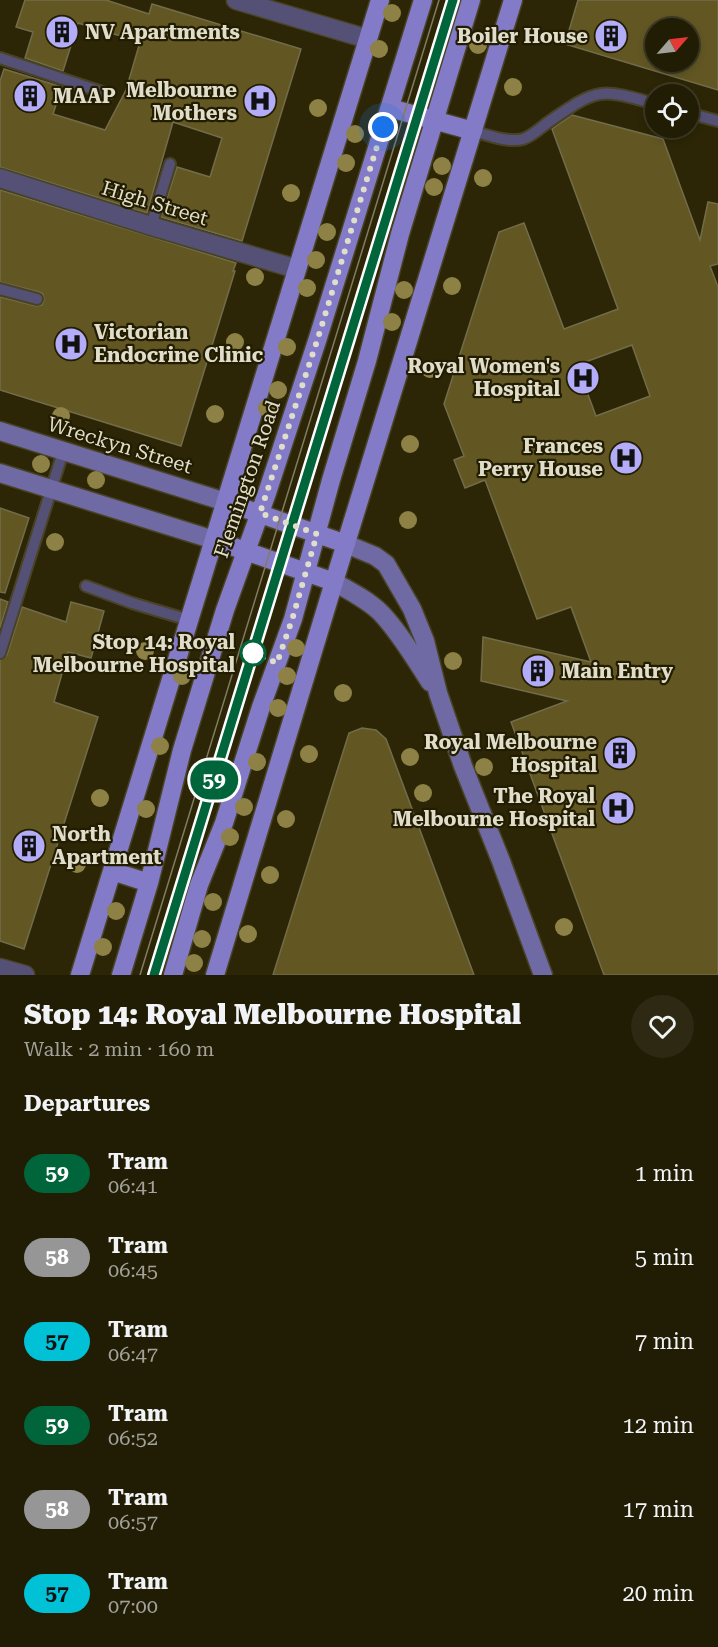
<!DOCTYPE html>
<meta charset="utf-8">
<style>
:root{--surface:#211c04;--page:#2d2913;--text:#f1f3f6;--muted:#a2a19a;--line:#3e3a26}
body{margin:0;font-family:"Roboto Serif",serif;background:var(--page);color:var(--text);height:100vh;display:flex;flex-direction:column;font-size:22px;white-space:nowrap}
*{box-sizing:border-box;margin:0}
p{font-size:20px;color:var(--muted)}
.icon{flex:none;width:33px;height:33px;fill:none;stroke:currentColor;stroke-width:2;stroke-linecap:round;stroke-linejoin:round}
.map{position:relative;height:975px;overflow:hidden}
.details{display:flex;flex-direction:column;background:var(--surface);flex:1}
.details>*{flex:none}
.badge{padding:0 12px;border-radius:20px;font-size:21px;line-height:39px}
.needle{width:39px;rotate:62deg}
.buttons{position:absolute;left:645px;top:18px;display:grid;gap:12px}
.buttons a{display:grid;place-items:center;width:54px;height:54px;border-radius:50%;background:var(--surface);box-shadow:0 3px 9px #0003,0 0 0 2px var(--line);font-size:30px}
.you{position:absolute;width:30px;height:30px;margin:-15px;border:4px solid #fff;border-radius:50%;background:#1a73e8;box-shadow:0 0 0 9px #1a73e833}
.map>.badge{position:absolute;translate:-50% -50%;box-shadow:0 0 0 3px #fff}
h2{padding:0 24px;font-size:22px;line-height:54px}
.round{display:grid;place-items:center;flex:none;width:63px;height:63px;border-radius:32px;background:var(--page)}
.summary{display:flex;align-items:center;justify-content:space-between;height:102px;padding:0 24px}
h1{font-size:28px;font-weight:800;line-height:45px}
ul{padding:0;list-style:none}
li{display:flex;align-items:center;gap:18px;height:84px;padding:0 24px}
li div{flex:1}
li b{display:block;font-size:22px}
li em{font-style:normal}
li .badge{min-width:66px;font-weight:700;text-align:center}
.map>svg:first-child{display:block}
.building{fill:#625723;stroke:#726c4b;stroke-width:1.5;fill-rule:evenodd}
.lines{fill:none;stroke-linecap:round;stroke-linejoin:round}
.lane-casing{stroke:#494326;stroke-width:14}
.street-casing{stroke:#494326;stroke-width:21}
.secondary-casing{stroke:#494326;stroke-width:21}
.primary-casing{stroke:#494326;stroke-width:21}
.lane{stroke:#555176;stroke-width:10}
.street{stroke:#555176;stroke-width:18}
.secondary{stroke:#6f69a4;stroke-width:18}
.primary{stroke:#837bc7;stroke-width:18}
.tram{stroke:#817c63;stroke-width:1.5}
.tree{fill:#8d8146}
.line-casing{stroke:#fff;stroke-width:14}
.line{stroke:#00653a;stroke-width:9}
.walk{stroke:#e0ddcb;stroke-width:6;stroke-dasharray:0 10.8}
.stop-dot{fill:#fff;stroke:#00653a;stroke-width:3}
.labels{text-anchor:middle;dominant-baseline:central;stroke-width:4.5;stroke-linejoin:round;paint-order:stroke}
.poi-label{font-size:20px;font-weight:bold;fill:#e0ddcb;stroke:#221c00;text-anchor:end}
.street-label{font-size:20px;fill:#e0ddcb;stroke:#221c00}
.stop-label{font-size:20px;font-weight:bold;fill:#e0ddcb;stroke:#221c00;text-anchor:end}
</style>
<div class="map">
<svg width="718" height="975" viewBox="0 0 718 975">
<rect width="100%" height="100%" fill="#2c2606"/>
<path class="building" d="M25,0H106L149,14L152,4L301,49L242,241L161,217L177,167L210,177L222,138L173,122L147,213L0,167V81L4,69L62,87L53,114L105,130L126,90L140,42L78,23L63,71L25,58L33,32L16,27Z
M578,0H718V90L565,44ZM656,28H688V62H656Z
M572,115L663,139L700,240L708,202L718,204V264L710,266L718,287V975H604L511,722L567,701L481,681L483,637L591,662L571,607L537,619L485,480L465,488L454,460L464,456L444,404L499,232L524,223L564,329L618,309L552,129ZM632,345L650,396L596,416L577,365Z
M0,190L236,263L233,271H235L181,446L0,390V297L36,306L42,305L44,300L43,294L39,292L0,282Z
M0,508L29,518L5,593L0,592Z
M0,599L8,602L0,628Z
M71,602L104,611L91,658L68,652L54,702L98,717L24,949L0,941V660L7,655L22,607L66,622Z
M362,728L376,730L386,739L474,975H273L349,733Z"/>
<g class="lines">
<defs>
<path id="lane" d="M0,58L108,94
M688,113L718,121
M473,131C487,135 508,143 523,139C533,136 541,127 550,121C598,88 599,88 656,104
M151,226L170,164
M0,289L37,299
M86,586L132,603L189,620
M0,653L63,452"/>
<path id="street" d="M236,0L368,39
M0,178L151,226L297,269
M0,968L25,975"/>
<path id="secondary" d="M0,431L226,502
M0,473L214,540
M346,544L375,556L386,564L412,609L425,641L438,693L463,766L501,861L543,975
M334,582C350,591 368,600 381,613C400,633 415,659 430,682"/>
<path id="primary" d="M390,108L473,131
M226,502L346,544
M214,540L334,582
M112,871L149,883
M80,975L380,0
M121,975L149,883L182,750L225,610L267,493L317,341L423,0
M173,975L199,885L224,823L261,707L293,619L331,480L367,361L400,234L471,0
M215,975L334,582L513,0"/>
</defs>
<use href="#lane" class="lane-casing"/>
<use href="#street" class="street-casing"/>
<use href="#secondary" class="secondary-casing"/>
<use href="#primary" class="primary-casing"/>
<use href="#lane" class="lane"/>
<use href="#street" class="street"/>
<use href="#secondary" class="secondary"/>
<use href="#primary" class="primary"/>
<path class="tram" d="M140,975L439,0
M154,975L453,0"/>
</g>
<g class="tree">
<circle cx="392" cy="13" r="9"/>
<circle cx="478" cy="45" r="9"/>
<circle cx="379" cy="49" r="9"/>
<circle cx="513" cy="87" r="9"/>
<circle cx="318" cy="108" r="9"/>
<circle cx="355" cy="134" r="9"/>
<circle cx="346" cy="163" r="9"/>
<circle cx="442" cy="166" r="9"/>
<circle cx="483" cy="178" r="9"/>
<circle cx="434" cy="187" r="9"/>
<circle cx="291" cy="193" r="9"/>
<circle cx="327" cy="232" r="9"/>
<circle cx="316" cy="260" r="9"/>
<circle cx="255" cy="277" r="9"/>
<circle cx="452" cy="286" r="9"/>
<circle cx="307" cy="288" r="9"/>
<circle cx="404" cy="290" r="9"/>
<circle cx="392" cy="322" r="9"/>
<circle cx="235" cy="342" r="9"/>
<circle cx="287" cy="347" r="9"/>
<circle cx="430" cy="369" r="9"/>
<circle cx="278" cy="390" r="9"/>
<circle cx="267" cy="408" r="9"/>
<circle cx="215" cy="414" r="9"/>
<circle cx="61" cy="416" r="9"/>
<circle cx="410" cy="444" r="9"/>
<circle cx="41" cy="464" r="9"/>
<circle cx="96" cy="480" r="9"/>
<circle cx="408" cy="520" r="9"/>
<circle cx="55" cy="542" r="9"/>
<circle cx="296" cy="648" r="9"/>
<circle cx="145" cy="651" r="9"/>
<circle cx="453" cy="661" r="9"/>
<circle cx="182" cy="676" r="9"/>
<circle cx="287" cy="676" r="9"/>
<circle cx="343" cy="693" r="9"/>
<circle cx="278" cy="708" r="9"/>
<circle cx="160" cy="746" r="9"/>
<circle cx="309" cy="754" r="9"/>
<circle cx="410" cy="757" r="9"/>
<circle cx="257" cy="762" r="9"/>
<circle cx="484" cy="767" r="9"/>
<circle cx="423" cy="793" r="9"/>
<circle cx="100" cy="798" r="9"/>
<circle cx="244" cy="807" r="9"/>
<circle cx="146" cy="809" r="9"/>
<circle cx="286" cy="819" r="9"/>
<circle cx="230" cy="837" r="9"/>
<circle cx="77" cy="864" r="9"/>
<circle cx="270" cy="875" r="9"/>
<circle cx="213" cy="902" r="9"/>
<circle cx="116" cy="911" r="9"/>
<circle cx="564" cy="927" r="9"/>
<circle cx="248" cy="934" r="9"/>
<circle cx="202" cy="939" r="9"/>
<circle cx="103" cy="947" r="9"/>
<circle cx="194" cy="963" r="9"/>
</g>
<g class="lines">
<defs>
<path id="line" d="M154,975L453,0"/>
</defs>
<use href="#line" class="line-casing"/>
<use href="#line" class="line"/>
<path class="walk" d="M253,653L277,663L292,620L317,534L260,513L317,341L383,127"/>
</g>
<defs>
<symbol id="building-disc" viewBox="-11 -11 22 22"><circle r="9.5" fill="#b3adf9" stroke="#221c00"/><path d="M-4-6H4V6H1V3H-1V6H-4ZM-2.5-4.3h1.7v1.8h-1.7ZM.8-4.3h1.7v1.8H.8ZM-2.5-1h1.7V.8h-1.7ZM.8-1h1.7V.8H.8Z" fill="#111"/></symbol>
<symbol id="hospital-disc" viewBox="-11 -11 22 22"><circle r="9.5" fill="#b3adf9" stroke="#221c00"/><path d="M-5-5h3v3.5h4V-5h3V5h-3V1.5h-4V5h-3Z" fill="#111"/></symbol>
</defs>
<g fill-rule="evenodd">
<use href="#building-disc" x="43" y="13" width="38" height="38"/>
<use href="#building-disc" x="592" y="17" width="38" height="38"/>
<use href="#building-disc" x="11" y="77" width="38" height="38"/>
<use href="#hospital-disc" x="241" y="82" width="38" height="38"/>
<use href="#hospital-disc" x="52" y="325" width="38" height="38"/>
<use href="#hospital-disc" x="564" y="359" width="38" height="38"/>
<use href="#hospital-disc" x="607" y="439" width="38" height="38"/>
<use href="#building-disc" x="519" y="652" width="38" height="38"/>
<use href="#building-disc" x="601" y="734" width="38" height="38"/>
<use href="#hospital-disc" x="599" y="789" width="38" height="38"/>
<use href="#building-disc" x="10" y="827" width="38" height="38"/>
</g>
<circle class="stop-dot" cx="253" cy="653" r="12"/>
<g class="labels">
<g class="poi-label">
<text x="85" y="32" text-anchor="start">NV Apartments</text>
<text x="588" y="36">Boiler House</text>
<text x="237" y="90">Melbourne<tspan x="237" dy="23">Mothers</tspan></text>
<text x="53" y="96" text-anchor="start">MAAP</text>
<text x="94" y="332" text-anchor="start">Victorian<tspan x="94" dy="23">Endocrine Clinic</tspan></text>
<text x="560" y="366">Royal Women's<tspan x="560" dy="23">Hospital</tspan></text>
<text x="603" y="446">Frances<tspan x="603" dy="23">Perry House</tspan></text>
<text x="561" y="671" text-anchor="start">Main Entry</text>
<text x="597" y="742">Royal Melbourne<tspan x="597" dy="23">Hospital</tspan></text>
<text x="595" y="796">The Royal<tspan x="595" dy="23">Melbourne Hospital</tspan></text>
<text x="52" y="834" text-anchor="start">North<tspan x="52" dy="23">Apartment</tspan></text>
</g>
<g class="street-label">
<text transform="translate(155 203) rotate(17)">High Street</text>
<text transform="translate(120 445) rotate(17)">Wreckyn Street</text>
<text transform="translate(247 479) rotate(-71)">Flemington Road</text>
</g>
<g class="stop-label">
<text x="235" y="642">Stop 14: Royal<tspan x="235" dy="23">Melbourne Hospital</tspan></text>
</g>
</g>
</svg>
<div class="buttons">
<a><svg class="needle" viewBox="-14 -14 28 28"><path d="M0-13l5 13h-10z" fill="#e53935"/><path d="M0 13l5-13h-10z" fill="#a2a19a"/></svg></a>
<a><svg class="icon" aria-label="locate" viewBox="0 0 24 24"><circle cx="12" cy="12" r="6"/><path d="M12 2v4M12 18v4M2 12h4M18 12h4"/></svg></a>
</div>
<div class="you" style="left:383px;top:127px"></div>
<b class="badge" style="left:214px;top:780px;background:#00653a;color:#fff">59</b>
</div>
<section class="details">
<div class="summary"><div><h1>Stop 14: Royal Melbourne Hospital</h1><p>Walk · 2 min · 160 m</p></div><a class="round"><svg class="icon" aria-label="heart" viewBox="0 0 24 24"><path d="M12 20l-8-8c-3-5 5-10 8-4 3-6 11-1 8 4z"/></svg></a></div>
<h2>Departures</h2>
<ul>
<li><span class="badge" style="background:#00653a;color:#fff">59</span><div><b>Tram</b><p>06:41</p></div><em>1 min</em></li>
<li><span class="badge" style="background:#969696;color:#fff">58</span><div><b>Tram</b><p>06:45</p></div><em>5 min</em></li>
<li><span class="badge" style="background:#00c1d5;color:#111">57</span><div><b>Tram</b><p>06:47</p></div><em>7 min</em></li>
<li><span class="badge" style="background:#00653a;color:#fff">59</span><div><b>Tram</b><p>06:52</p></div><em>12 min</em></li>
<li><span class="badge" style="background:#969696;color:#fff">58</span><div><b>Tram</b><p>06:57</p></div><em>17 min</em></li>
<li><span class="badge" style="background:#00c1d5;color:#111">57</span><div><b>Tram</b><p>07:00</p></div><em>20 min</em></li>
</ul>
</section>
